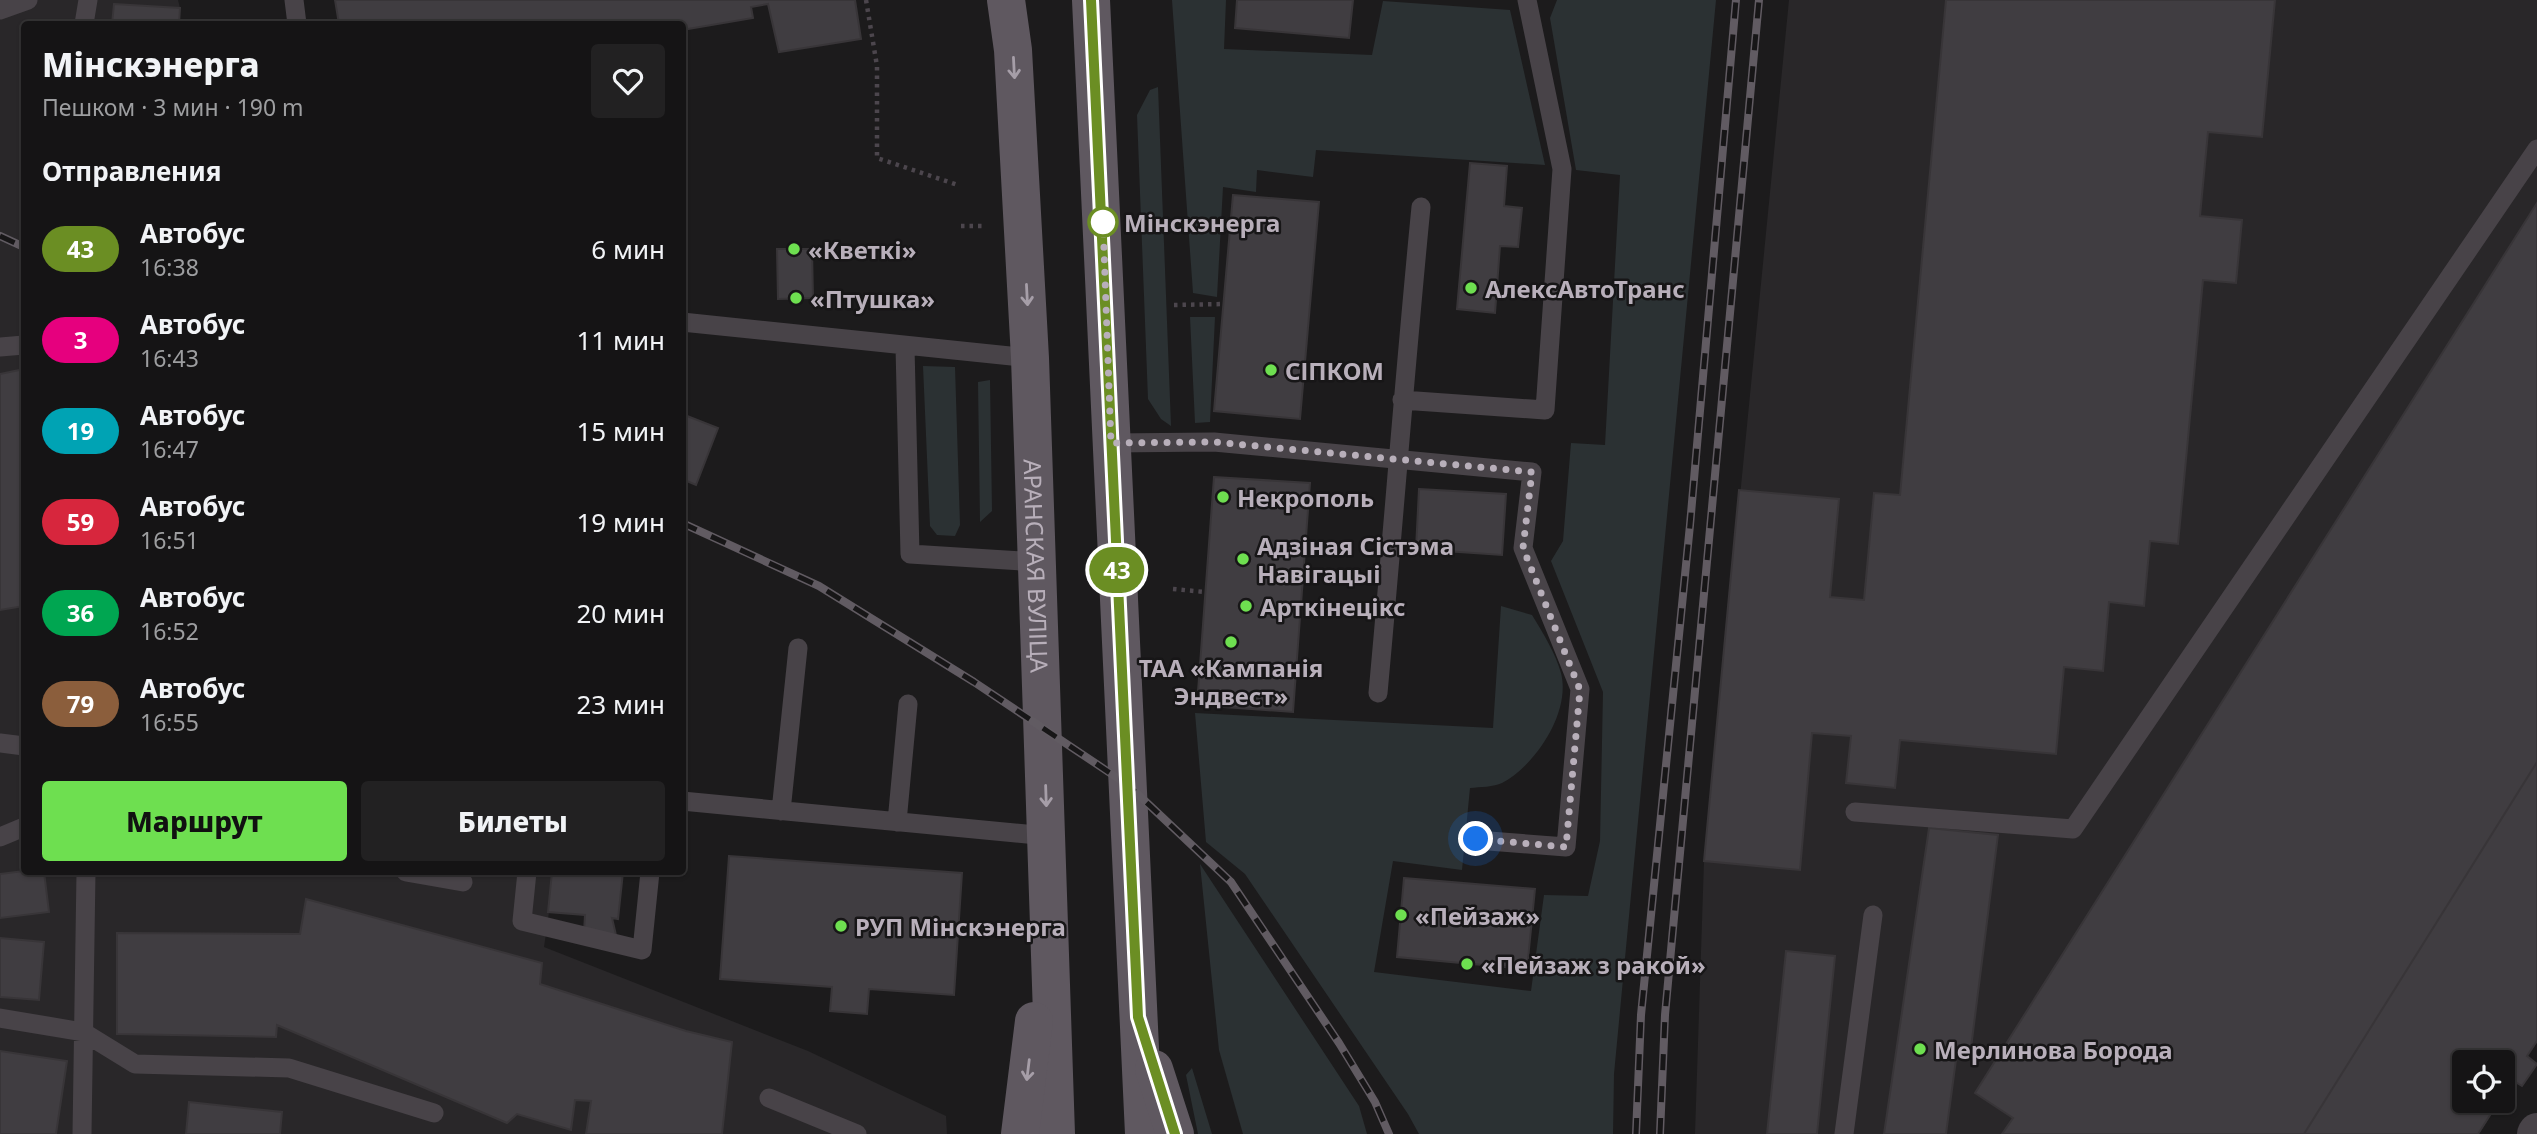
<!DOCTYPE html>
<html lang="ru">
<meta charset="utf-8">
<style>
:root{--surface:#151415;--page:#222122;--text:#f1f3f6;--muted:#9d9ea0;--line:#343334;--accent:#6edf50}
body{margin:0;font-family:"Noto Sans",sans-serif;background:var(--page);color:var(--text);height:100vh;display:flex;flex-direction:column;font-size:26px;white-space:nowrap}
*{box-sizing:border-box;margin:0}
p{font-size:23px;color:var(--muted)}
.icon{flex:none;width:38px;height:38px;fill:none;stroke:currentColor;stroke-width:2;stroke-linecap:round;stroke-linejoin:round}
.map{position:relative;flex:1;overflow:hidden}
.details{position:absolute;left:21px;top:21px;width:665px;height:854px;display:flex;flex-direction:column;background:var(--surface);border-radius:7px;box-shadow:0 2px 5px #0004,0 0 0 2px var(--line)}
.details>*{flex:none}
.badge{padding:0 14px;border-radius:23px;font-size:24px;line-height:46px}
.tools{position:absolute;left:2452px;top:1050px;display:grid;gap:14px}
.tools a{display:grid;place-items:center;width:63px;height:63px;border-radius:7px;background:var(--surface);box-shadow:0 2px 5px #0004,0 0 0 2px var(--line);font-size:35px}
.you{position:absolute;width:35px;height:35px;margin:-18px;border:5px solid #fff;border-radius:50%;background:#1a73e8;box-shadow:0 0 0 10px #1a73e833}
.map>.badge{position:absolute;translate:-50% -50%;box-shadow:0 0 0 4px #fff}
h2{padding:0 21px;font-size:26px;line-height:63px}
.round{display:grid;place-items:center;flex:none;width:74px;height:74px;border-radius:7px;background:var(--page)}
.summary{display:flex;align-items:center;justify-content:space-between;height:119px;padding:0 21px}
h1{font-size:33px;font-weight:800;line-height:52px}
.primary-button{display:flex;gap:14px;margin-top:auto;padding:14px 21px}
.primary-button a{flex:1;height:80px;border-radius:7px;background:var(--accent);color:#111;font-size:28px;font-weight:800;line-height:80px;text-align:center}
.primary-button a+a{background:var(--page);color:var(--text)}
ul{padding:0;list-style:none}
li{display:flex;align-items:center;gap:21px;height:91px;padding:0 21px}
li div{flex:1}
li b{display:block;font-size:26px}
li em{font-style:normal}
li .badge{min-width:77px;font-weight:700;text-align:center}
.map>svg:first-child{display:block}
.built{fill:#292729}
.green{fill:#2b3133}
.building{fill:#403d41;stroke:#383538;stroke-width:2}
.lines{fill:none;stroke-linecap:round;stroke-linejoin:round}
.path{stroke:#4c464d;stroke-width:4.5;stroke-dasharray:3.5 5;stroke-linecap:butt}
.service{stroke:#484348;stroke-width:19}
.minor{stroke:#484348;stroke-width:38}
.primary{stroke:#5f5860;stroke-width:38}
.rail-casing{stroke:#615b62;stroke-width:8}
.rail{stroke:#171617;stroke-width:5;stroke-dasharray:16;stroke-linecap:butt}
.oneway{stroke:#a69ea8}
.line-casing{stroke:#fff;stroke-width:16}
.line{stroke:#6b8e23;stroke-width:10}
.walk{stroke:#b8afba;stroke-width:7;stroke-dasharray:0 12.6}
.stop-dot{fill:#fff;stroke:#6b8e23;stroke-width:3.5}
.poi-dot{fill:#6edf50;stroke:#171617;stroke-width:2.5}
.labels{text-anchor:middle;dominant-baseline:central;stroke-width:5;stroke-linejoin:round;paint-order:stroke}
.stop-label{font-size:24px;font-weight:bold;fill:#b8afba;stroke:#171617;text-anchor:start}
.poi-label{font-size:24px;font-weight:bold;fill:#b8afba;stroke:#171617;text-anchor:start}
.street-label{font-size:24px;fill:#b8afba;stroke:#171617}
</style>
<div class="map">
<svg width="2537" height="1134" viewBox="0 0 2537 1134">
<rect width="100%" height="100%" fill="#1c1b1c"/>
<path class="built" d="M0,0H178L180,8L179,24H24V872H623L618,919L549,912L544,947L808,1051L946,1116L947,1134H0Z
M1789,0H2537V1042L2503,1097L2502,1062H2464V1101H2500L2479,1134H1695L1704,861Z"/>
<path class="green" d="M1172,0H1226L1224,49L1372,55L1383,1L1510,10L1545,165L1316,150L1313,177L1257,170L1256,192L1223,187L1217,297L1193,293Z
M1557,0H1716L1614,1074L1613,1134H1419L1408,1114L1245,874L1206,842L1195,713L1493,728L1501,606L1532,615C1543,633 1555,652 1561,673C1571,712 1536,765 1502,783C1494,787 1480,787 1470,788L1462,870L1393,861L1374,972L1531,991L1544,895L1588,896L1600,841L1603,692L1551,561L1563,541L1571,443L1605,445L1620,175L1576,170L1550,18Z
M1158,87L1171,426L1161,419L1148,399L1137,115L1150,90Z
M1190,317H1215L1210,422L1195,423Z
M923,366L955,367L960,525L955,536L937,535L930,526Z
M990,380L992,511L980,522L978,382Z
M1200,864L1359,1106L1367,1134H1243L1219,1050Z
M1192,1068L1212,1134H1198L1186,1075Z"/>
<path class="building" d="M335,0H855L861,39L779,52L768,4L751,7L753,18L682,30V24H339Z
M1237,0H1353L1349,38L1235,28Z
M1946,0H2275L2262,137L2208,132L2200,216L2242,220L2236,283L2203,280L2178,544L2150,541L2144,606L2109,602L2103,671L2064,667L2056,754L1900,740L1895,788L1846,783L1851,736L1812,733L1800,870L1704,861L1739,490L1839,499L1830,597L1864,600L1874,493L1900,495Z
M114,4L180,8L179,24H112Z
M1470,163L1507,166L1504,206L1522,208L1518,247L1500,246L1495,313L1457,309Z
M1233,195L1319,202L1300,419L1214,411Z
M2537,203V762L2304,1134H2002L2013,1118L1975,1093Z
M777,249H812L813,298L778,299Z
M24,369V606L0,610V374Z
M682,414L718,428L696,485L682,479Z
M1214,477L1310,483L1293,712L1197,705Z
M1419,489L1506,494L1502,555L1416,549Z
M2537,762V1041L2527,1056L2537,1064L2522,1086L2512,1080L2502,1095V1062H2464V1101H2499L2478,1134H2304Z
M1929,828L1998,835L1971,1048L1958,1045L1946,1134H1884Z
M729,856L962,873L954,995L869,989L867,1014L830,1011L832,987L720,979Z
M24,871L44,872L49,912L0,918V874Z
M552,872H623L618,919L612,918L616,935L584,932L585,915L548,912Z
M1404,878L1535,889L1527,969L1397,957Z
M306,899L542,963L540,984L686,1031L732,1042L722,1134H586L591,1101L575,1100L571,1130L517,1114L507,1123L277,1025L276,1037L117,1034V933L300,934Z
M0,938L44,942L39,1000L0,997Z
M1786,951L1835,956L1817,1134H1767Z
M0,1051L67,1061L56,1134H0Z
M189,1102L282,1112L280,1134H186Z"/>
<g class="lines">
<path class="path" d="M866,0L877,66V158L958,185
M961,226H985
M1174,305L1224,304
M1173,589L1205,592"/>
<path class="service" d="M294,0L297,24
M0,10L28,0
M84,24L88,0
M682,322L1030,358
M0,347L24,345
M905,347L910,554L1038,562
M1402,400L1545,410L1562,169L1527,0
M1111,443L1214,442L1532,472L1523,548L1580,689L1566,847L1476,840
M1378,693C1393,531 1405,369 1421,207
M0,743L24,746
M682,801L1047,836
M781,811L798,648
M1855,812L2073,829L2537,149
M897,822L908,704
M0,837L24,827
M406,872L463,882
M527,872L522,921L642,950L650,872
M0,1018L83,1032L135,1064L289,1068L434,1113
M769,1098L857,1134
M82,1134L86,872
M1844,1134L1873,915"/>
<path class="minor" d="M2536,1134L2537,1132"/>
<g class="primary">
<path id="s1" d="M1006,0L1013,50L1030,358L1056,1134"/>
<path d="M1091,0L1144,1134"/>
<path d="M1154,1069L1175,1134"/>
<path d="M1020,1134L1034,1021"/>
</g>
<defs>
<path id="rail" d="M0,236L24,247
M682,523L819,586L974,682L1128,785L1231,882L1339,1043L1375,1102L1389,1134
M1636,1134L1641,1015L1690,525L1736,0
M1660,1134L1665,1015L1759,0"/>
</defs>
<use href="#rail" class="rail-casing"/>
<use href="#rail" class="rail"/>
</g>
<defs><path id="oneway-shaft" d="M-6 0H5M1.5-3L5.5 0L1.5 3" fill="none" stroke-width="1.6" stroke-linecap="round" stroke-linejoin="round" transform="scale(1.75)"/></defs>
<g class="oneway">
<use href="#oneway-shaft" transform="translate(1014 68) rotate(87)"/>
<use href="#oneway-shaft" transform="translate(1027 295) rotate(87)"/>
<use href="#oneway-shaft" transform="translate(1046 796) rotate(88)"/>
<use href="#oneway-shaft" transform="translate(1028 1070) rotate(97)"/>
</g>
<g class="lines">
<defs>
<path id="line" d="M1091,0L1138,1017L1175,1134"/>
</defs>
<use href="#line" class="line-casing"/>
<use href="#line" class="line"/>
<path class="walk" d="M1103,222L1111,443L1214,442L1532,472L1523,548L1580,690L1566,847L1476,839"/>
</g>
<circle class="stop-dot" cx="1103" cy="222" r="14"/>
<g class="poi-dot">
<circle cx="794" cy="249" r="7"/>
<circle cx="1471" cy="288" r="7"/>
<circle cx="796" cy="298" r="7"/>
<circle cx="1271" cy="370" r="7"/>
<circle cx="1223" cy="497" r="7"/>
<circle cx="1243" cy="559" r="7"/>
<circle cx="1246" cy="606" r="7"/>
<circle cx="1231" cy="642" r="7"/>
<circle cx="1401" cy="915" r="7"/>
<circle cx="841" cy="926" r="7"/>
<circle cx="1467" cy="964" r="7"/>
<circle cx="1920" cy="1049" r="7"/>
</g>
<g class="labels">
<g class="stop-label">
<text x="1124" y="222">Мінскэнерга</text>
</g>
<g class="poi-label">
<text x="808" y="249">«Кветкі»</text>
<text x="1485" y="288">АлексАвтоТранс</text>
<text x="810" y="298">«Птушка»</text>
<text x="1285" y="370">СІПКОМ</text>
<text x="1237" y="497">Некрополь</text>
<text x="1257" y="545">Адзіная Сістэма<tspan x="1257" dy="28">Навігацыі</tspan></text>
<text x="1260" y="606">Арткінецікс</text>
<text x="1231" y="667" text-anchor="middle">ТАА «Кампанія<tspan x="1231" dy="28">Эндвест»</tspan></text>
<text x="1415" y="915">«Пейзаж»</text>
<text x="855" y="926">РУП Мінскэнерга</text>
<text x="1481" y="964">«Пейзаж з ракой»</text>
<text x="1934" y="1049">Мерлинова Борода</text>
</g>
<g class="street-label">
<text stroke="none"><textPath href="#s1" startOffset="567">АРАНСКАЯ ВУЛІЦА</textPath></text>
</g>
</g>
</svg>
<div class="tools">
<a><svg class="icon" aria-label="locate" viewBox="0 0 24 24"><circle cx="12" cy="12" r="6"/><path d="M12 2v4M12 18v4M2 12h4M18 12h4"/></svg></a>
</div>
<div class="you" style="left:1476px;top:839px"></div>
<b class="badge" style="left:1117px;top:570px;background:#6b8e23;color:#fff">43</b>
<section class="details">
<div class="summary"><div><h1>Мінскэнерга</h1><p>Пешком · 3 мин · 190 m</p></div><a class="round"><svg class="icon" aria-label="heart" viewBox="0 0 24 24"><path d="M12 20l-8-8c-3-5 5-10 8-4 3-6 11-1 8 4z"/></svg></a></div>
<h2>Отправления</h2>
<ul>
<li><span class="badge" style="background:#6b8e23;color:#fff">43</span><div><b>Автобус</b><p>16:38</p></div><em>6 мин</em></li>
<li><span class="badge" style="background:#e6007e;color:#fff">3</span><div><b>Автобус</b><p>16:43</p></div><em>11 мин</em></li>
<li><span class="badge" style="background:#00a3b4;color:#fff">19</span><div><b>Автобус</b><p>16:47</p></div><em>15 мин</em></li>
<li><span class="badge" style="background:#d7263d;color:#fff">59</span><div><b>Автобус</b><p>16:51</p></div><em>19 мин</em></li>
<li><span class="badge" style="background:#00a651;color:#fff">36</span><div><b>Автобус</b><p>16:52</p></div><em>20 мин</em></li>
<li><span class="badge" style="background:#8b5e3c;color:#fff">79</span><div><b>Автобус</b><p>16:55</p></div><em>23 мин</em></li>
</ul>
<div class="primary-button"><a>Маршрут</a><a>Билеты</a></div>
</section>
</div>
